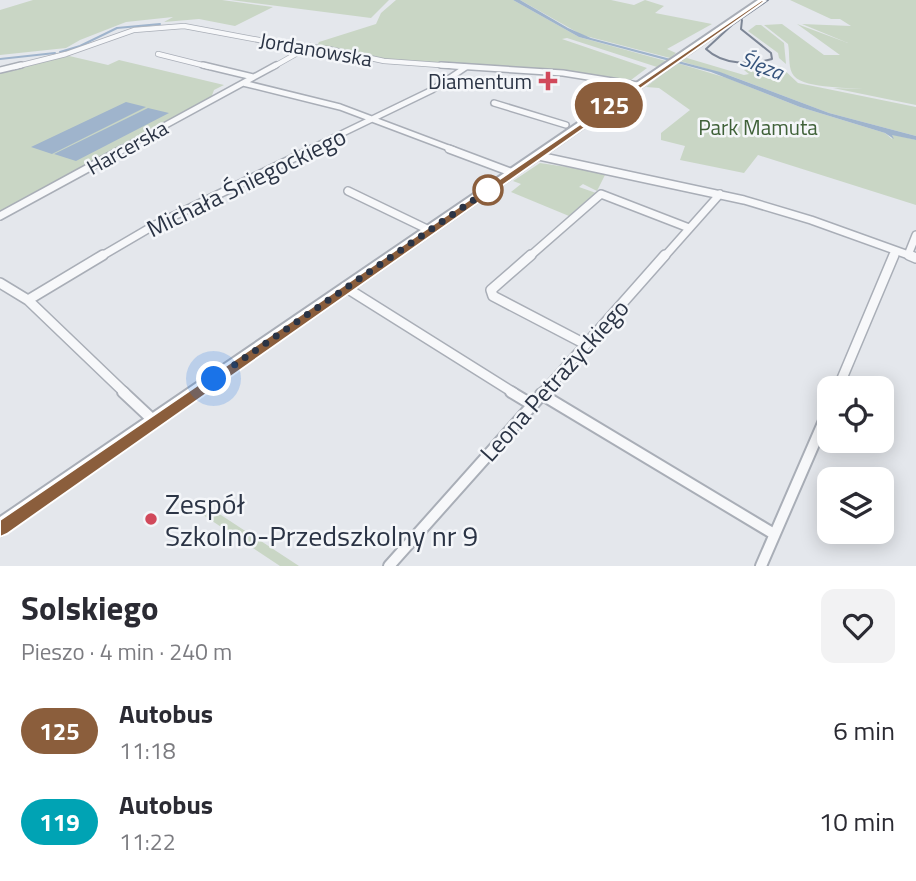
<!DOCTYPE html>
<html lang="pl">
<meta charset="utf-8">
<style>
:root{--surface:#fff;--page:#f2f2f3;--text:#2b2b33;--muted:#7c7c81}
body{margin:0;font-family:"Titillium Web",sans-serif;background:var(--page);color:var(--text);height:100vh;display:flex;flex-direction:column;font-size:26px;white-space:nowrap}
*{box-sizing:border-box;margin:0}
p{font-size:23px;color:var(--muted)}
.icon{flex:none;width:38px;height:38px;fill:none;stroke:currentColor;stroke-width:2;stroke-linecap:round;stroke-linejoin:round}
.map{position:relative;height:566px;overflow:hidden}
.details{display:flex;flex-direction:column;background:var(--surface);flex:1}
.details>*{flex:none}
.badge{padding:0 14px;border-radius:23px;font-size:24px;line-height:46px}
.fabs{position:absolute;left:817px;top:376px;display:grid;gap:14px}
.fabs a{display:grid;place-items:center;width:77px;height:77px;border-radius:14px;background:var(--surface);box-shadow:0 4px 18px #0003;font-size:35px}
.you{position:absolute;width:35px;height:35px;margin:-18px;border:5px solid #fff;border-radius:50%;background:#1a73e8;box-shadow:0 0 0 10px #1a73e833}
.map>.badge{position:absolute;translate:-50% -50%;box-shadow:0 0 0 4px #fff}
.round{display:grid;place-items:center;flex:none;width:74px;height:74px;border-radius:14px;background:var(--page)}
.summary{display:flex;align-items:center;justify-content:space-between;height:119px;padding:0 21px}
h1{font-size:33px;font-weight:700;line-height:52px}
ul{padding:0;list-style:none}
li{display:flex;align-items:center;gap:21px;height:91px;padding:0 21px}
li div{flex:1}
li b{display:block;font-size:26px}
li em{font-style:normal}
li .badge{min-width:77px;font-weight:700;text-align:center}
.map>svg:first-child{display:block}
.green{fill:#c9d6c5}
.water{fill:#9fb4cc}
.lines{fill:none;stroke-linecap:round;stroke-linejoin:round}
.stream{stroke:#9fb4cc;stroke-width:2}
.minor-far4-casing{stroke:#a9aeb7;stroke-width:6}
.minor-far3-casing{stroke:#a9aeb7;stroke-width:8}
.minor-far2-casing{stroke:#a9aeb7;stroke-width:10}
.minor-far1-casing{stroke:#a9aeb7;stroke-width:12}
.minor-casing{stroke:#a9aeb7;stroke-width:14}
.secondary-casing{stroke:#a9aeb7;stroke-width:4}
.minor-far4{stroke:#f7f8fa;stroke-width:4.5}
.minor-far3{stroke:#f7f8fa;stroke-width:5}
.minor-far2{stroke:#f7f8fa;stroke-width:7}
.minor-far1{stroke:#f7f8fa;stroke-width:9}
.minor{stroke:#f7f8fa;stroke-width:10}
.secondary{fill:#fff;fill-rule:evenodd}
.tram{stroke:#7d8696;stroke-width:2}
.line{fill:#8b5e3c;stroke:#fff;stroke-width:2}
.walk{stroke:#2b3445;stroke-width:7;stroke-dasharray:0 12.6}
.poi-dot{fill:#d1495b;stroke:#f4f6f9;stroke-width:2.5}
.stop-dot{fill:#fff;stroke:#8b5e3c;stroke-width:3.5}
.labels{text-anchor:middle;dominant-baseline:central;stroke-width:5;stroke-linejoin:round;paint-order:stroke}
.far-street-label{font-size:21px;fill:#2b3445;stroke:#f4f6f9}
.far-water-label{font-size:21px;font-style:italic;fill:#34527a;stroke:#f4f6f9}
.far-poi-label{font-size:21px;fill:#2b3445;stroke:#f4f6f9;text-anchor:end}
.far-park-label{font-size:21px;fill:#3f6138;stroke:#f4f6f9}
.street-label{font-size:24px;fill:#2b3445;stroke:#f4f6f9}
.near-poi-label{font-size:28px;fill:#2b3445;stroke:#f4f6f9;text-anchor:start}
</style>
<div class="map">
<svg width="916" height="566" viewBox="0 0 916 566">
<rect width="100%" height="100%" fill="#e4e7ec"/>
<path class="green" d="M33,0H222L273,7L235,26L199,19L164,22L173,17L126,22L80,40L66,48L0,55V10Z
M231,0H389L371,18Z
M396,0H513L579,37L666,61L657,67L567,38L562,39L647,68L631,80L568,71L396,62L317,46L319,42L376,24L381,13Z
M520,0H611L634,5L645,0L664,6L655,13L712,24L667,49L676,53L670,58L582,35Z
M790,0H916V105L833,88L863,89C847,87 799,89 792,73C788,65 790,53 788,44L764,25L782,24L824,55H840L797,24L848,43L802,24L851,26L840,19H831Z
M756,25H761L784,43L786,64L779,58L778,53L748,31Z
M65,55L108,65L119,60L224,85L214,90L211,98L0,212V71Z
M687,58L744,75L749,74L744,70L746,68L780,66L798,83L916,107V136L829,113L731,76L680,61Z
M677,63L727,78L800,107L885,133L892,139L891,134L916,140V205L758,155L744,173L680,160L685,146L661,140V133L690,110L659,88L646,87Z
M540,163L606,173L597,191L583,184L579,187L596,193L569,216L511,192L521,184L513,181Z
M198,500L299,566H280L191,507Z"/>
<path class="water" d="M513,0H520L568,28L591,38L720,72L829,113L916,136V140L892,135L894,139L885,133L800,107L711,72L579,37Z
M126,102L146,107L52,154L31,147Z
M148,108L169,113L76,161L54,154Z"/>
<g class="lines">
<path class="stream" d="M60,52L80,46L117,28L160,24
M0,59L55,53"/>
<defs>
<path id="minor-far4" d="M158,54L210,67
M14,67L66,54L134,30L184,26L275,43L329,49L384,61L467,67
M273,67L310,46"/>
<path id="minor-far3" d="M203,65L253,77
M441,65L563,73L638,85
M0,70L21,65
M243,83L340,107L454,150
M494,103L566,125
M120,150L276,65
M308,150L432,90L466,67"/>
<path id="minor-far2" d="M449,149L513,173
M539,156L744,200L811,220L914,257
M348,191L429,230
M0,216L123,149
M908,255L916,235
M100,257L153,226L312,149
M529,257L601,194L689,228
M664,257L720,194
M893,257L896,251"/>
<path id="minor-far1" d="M531,255L491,290L493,296L585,344
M909,255L916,258
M0,283L28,300L125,393
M345,287L514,393
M28,300L103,255
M838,388L894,255
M543,393L665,255"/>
<path id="minor" d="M123,392L154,421
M511,392L531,404
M541,394L774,534
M389,566L544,392
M761,566L830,407"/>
<path id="secondary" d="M758,0H765L6,533L0,536V517Z"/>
</defs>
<use href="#minor-far4" class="minor-far4-casing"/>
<use href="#minor-far3" class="minor-far3-casing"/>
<use href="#minor-far2" class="minor-far2-casing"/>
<use href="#minor-far1" class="minor-far1-casing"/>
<use href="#minor" class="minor-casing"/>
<use href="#secondary" class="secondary-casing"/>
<use href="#minor-far4" class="minor-far4"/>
<use href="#minor-far3" class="minor-far3"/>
<use href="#minor-far2" class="minor-far2"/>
<use href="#minor-far1" class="minor-far1"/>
<use href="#minor" class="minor"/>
<use href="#secondary" class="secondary"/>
<path class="tram" d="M742,20L741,29L771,53L772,59C750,65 723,65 706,49L732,25L768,0"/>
</g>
<path class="line" d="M762,0L765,1L7,534L0,537V520Z"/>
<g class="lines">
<path class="walk" d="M214,379L488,190"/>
</g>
<g class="poi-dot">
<path d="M544.5 70.5h7v7h7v7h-7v7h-7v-7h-7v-7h7z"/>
<circle cx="151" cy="519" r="7"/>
</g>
<circle class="stop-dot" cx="488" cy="190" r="14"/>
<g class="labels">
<g class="far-street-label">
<text transform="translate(316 49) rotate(10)">Jordanowska</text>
<text transform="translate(127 147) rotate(-29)">Harcerska</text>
</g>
<g class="far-water-label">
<text transform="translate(762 65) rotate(21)">Ślęza</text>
</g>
<g class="far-poi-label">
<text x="532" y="81">Diamentum</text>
</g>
<g class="far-park-label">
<text x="758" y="127">Park Mamuta</text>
</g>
<g class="street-label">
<text transform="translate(246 182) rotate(-26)">Michała Śniegockiego</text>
<text transform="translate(554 380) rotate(-48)">Leona Petrażyckiego</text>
</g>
<g class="near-poi-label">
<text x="165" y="503">Zespół<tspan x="165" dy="32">Szkolno-Przedszkolny nr 9</tspan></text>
</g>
</g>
</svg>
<div class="fabs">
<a><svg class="icon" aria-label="locate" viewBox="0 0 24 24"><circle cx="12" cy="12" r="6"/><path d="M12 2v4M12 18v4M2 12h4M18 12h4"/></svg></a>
<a><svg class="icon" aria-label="layers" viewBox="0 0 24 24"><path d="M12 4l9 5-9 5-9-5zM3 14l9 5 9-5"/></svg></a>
</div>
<div class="you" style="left:214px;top:379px"></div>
<b class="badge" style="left:609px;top:105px;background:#8b5e3c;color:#fff">125</b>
</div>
<section class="details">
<div class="summary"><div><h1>Solskiego</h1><p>Pieszo · 4 min · 240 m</p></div><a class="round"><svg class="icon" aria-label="heart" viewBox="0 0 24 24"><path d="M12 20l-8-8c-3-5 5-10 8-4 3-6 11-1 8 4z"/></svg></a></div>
<ul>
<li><span class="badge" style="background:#8b5e3c;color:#fff">125</span><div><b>Autobus</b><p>11:18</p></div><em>6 min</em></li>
<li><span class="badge" style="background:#00a3b4;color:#fff">119</span><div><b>Autobus</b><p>11:22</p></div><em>10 min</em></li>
</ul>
</section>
